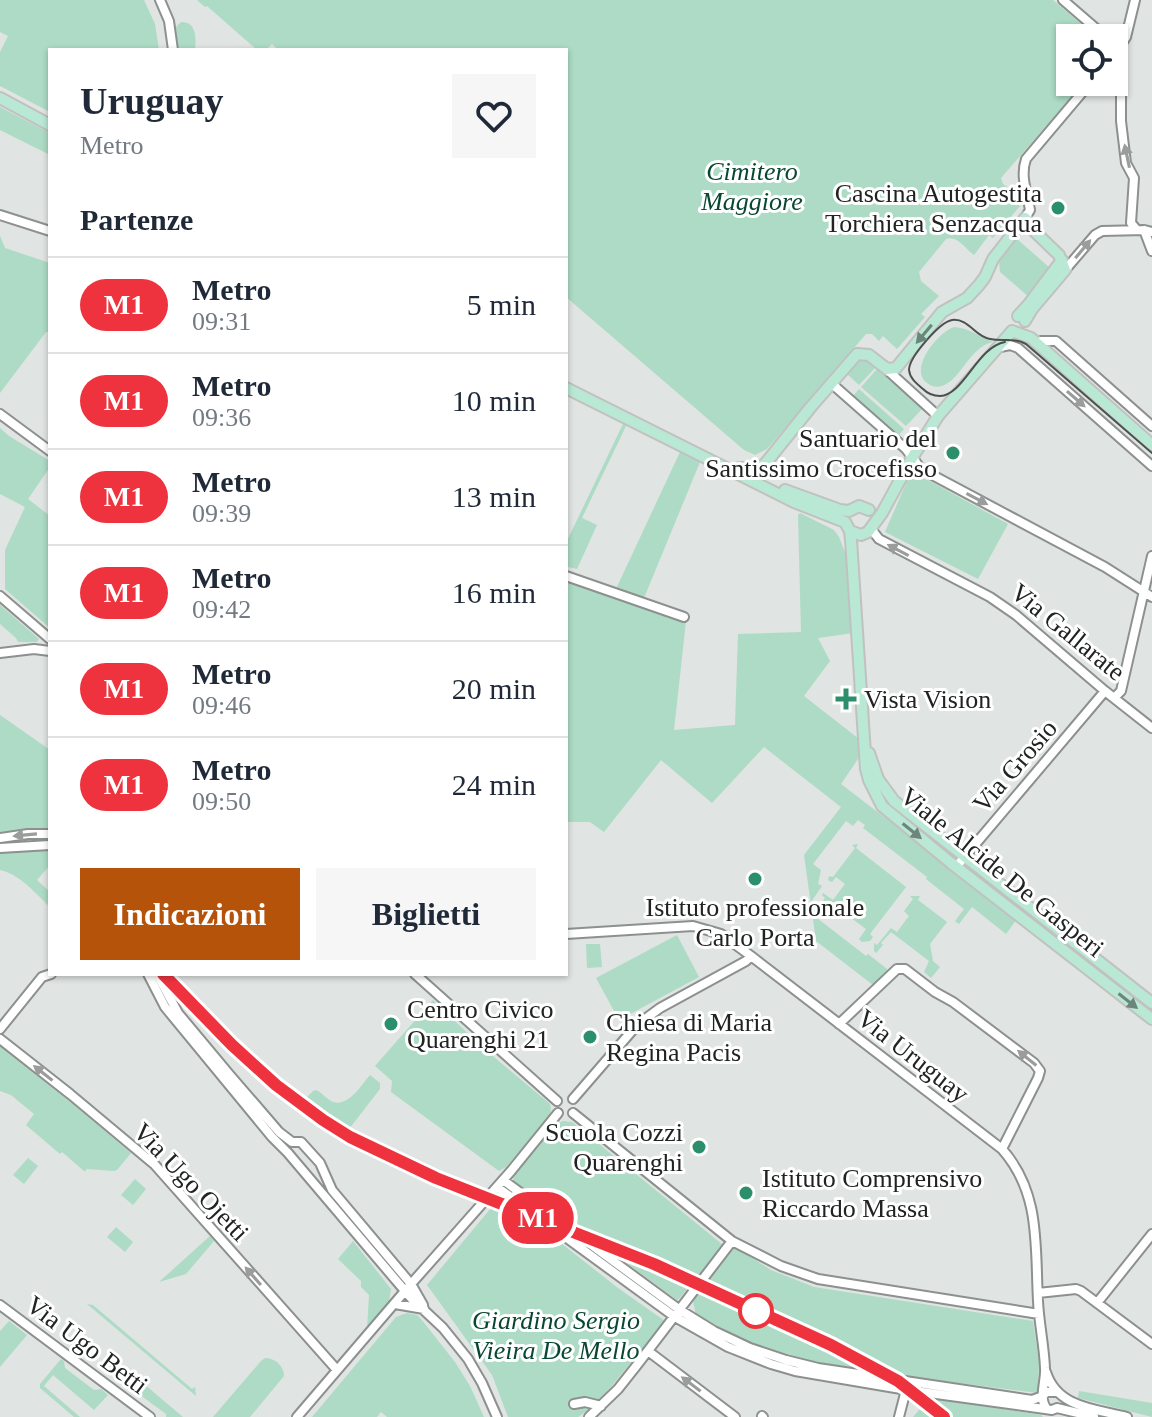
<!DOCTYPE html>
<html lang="it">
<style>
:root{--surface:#fff;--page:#f6f6f7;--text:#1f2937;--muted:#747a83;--line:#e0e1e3;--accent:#b45309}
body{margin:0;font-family:"Times New Roman",serif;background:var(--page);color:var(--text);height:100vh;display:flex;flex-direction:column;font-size:30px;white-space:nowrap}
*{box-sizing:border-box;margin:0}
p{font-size:26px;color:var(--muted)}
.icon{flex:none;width:44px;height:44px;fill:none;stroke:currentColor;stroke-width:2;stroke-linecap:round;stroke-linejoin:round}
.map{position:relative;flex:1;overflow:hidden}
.side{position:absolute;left:48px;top:48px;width:520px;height:928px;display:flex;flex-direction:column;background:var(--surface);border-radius:0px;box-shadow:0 2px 6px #0004}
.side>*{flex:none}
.badge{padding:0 16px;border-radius:26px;font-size:28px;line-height:52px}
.tools{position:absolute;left:1056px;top:24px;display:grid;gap:16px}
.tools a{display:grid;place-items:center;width:72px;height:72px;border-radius:0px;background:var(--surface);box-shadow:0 2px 6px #0004;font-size:40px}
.map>.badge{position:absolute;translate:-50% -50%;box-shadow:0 0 0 4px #fff}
h2{padding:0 32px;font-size:30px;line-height:72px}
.round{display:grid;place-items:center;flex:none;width:84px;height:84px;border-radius:0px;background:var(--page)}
.summary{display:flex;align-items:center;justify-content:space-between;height:136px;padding:0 32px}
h1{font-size:38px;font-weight:800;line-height:60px}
.cta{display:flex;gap:16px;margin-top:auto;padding:16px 32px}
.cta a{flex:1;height:92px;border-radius:0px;background:var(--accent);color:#fff;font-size:32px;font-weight:800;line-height:92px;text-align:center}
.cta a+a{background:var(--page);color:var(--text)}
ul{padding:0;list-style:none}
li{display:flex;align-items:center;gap:24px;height:96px;padding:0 32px;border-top:2px solid var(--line)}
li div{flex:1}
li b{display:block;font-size:30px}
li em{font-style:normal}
li .badge{min-width:88px;font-weight:700;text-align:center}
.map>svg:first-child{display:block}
.green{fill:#addbc5}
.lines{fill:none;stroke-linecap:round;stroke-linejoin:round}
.minor-casing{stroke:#8c908e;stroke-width:12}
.major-casing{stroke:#c1c1c1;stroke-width:14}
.minor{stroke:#fff;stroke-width:8}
.major{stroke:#b9e9d4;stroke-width:10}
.tram{stroke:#4d504f;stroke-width:2}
.oneway{fill:#9b9c9c}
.oneway2{fill:#6d867b}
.line-casing{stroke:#fff;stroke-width:18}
.line{stroke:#ee333e;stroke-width:12}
.poi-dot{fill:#2a8f6a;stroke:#fff;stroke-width:3}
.stop-dot{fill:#fff;stroke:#ee333e;stroke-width:4}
.labels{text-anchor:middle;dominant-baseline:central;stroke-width:6;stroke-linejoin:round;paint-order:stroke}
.park-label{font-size:26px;font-style:italic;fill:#084732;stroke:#fff}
.poi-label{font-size:26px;fill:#212322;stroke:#fff;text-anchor:start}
.street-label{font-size:26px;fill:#212322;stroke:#fff}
</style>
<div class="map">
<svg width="1152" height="1417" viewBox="0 0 1152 1417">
<rect width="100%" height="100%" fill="#e0e4e2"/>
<path class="green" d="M0,0H144L155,24L159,50H50V112L0,86V52L8,36L0,32Z
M197,0H1053L1098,38H1070V82H1084L1001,178L1003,184L1010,189L1006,194L1020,206L993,238L989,235L974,255C965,249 958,235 946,239L919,272L921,281L939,296L921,314L925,317L897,349L883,336L879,341L872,334H866L767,449L755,455L744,450L566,297V50H278L272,44L266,50H257L207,6L205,7Z
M181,22C197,22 196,38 195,50H178L176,27Z
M0,107L50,133V155L0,130Z
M0,236L5,248L50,263V332H46L0,393Z
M1017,239L1058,275L1036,303L1000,272L999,261Z
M954,327C969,328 980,337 993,342C969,347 961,380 942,386C938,387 934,387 930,385C905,372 938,332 954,327Z
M861,360L867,361L875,368L859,385L847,374Z
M877,369L922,409L906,426L861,387Z
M859,389L904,429L898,436L853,396Z
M623,424L626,426L582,518L597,525L577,569L568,567L566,572V543Z
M0,428L9,436L50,461V467L28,499L50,516V628L5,589V550L25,507L0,494Z
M680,452L700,462L644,598L616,589Z
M916,477L928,480L1008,524L978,579L885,532L907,481Z
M800,513L834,530L839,537L848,560L853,633L818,638L830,661L804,696L859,739L860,756L841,784L1017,919L1006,934L972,907L959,924L955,921L964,909L926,879L927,877L863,828L865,825L858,820L853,826L846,821L813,864L821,870L818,884L822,886L811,902L813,909L816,911L813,915L866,956L868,954L887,969L888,971L873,985L816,941L804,855L841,807L764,747L712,803L661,760L604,832L590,822H566V579L686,621L674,730L735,725L738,634L801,632L798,515Z
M0,605L39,639L37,642H18L16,638L0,624Z
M0,715L50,750V829L30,828L0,833Z
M858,844L856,848L906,887L870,934L873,937L870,941L862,942L859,939L866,929L827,900L819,909L817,903L821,904L825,898L822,895L823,893L833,900L845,884L836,877L832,882L828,880L829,876L833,877L855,848L852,845Z
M50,848V865L37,880L50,892V907C36,894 20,874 0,870V854L10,851Z
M910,896H920L918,900L947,922L930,944L933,961L940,967L931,978L924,972L929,961L891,932L881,943L883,945L876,953L874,951V943L877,945L891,928L897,932L909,916L904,911L913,899Z
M677,935L699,977L619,1020L596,978Z
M586,944H600L602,967L587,968Z
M433,1000L481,1046L550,1104L551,1110L550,1116L506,1167L499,1171L391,1092L392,1081L375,1066Z
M0,1047L74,1105L131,1153L117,1170L114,1171L86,1169V1171H84L62,1152L60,1154L26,1125L34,1114L11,1095L0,1091Z
M370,1075L380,1083V1089L349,1129C330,1129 317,1112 307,1097L313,1091L316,1090C322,1093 328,1100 333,1102C349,1107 362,1084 370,1075Z
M563,1121L572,1122L723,1245L679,1299L677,1300L530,1192L526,1193L514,1182L513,1177L516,1172L557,1124Z
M28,1158L38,1166L24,1184L13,1175Z
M135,1179L146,1189L133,1205L121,1195Z
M501,1196L618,1288L665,1321L596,1405L578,1417H508L492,1375L427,1285Z
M116,1227L133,1242L125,1252L107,1237Z
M210,1236L214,1241L186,1274L159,1282Z
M353,1241L391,1289L389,1303L367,1329L369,1295L361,1287V1281L338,1259Z
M735,1247L771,1270L814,1287L1033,1321L1039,1361L1038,1393L918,1378L812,1361L751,1343L695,1314C696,1308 692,1305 694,1299Z
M87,1304L93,1305L192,1389L195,1387L196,1396Z
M407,1313L417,1315L421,1319L455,1362L470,1386L484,1417H387L381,1412L377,1417H312L396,1317Z
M9,1321L27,1335L0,1367V1331Z
M265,1358C275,1358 284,1366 284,1376L250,1417H213L261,1361Z
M61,1359L64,1361L65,1368L94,1390L101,1389L108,1395L94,1410L53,1375L44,1386L80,1417H74L40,1388V1384Z
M125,1368L183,1417H166V1414L117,1378Z
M1079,1391L1152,1403V1417L1078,1398Z
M930,1397L1041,1415L1043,1417H913Z"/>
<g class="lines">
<defs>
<path id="minor" d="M160,0L169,21L173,50
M1063,0L1107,38
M1118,50L1121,72V121L1126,163L1134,178L1131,223L1137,230
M1117,51L1126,37L1135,0
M0,215L50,231
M1025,218L1030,210C1027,192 1020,176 1026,159L1091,82
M1144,230L1152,251
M1065,270L1095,235L1102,231L1144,230L1152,232
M1037,343L1041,341H1056L1152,426
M1000,347L1010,345L1018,348L1152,466
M884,367L938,416
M831,383L906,449L921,469L1105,567L1152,597
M0,414L50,451
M871,529L879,539L990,597L1016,615L1105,691L1152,728
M566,576L684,617
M0,596L50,639
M0,653L34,649L50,651
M1114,698L1121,691L1152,556
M0,838L28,834H50
M0,848L50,845
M956,867L1105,691
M566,934L693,926L721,934L751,956L1002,1149C1041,1193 1035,1246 1038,1301C1039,1323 1044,1345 1045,1368C1046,1381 1038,1399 1047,1409
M148,974L165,1007L272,1137L288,1153L411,1298L443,1328L468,1359L482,1383L497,1417
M157,974L178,1013L229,1074L279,1132L292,1142H301L320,1163L332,1190L411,1284L423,1305
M415,974L557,1101
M839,1024L897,969H905L935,992L953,1002L1034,1063L1040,1071L1038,1078L1002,1149
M0,1029L42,977L51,974
M0,1039L70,1094L155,1165L337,1370
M573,1099L637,1025L660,1008L746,961L751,956
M573,1113L732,1241L781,1266L818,1279L1039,1314
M503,1180L680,1310L714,1331L750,1348L786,1360L818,1368L1032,1400L1043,1396L1046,1392H1056
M497,1187L675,1317L728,1347L771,1364L795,1371L907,1390L1052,1410L1057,1408L1094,1417
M1038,1293L1076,1289L1081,1291L1152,1344
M1097,1303L1152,1234
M395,1304L424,1309
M0,1305L150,1417
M648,1351L735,1417
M1046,1372C1057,1408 1096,1409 1127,1417
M574,1404L585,1402L601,1406
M762,1416L763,1417
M297,1417L411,1284L511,1171L558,1113
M589,1417L618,1389L637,1365L732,1241
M899,1417L907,1386"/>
<path id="major" d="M0,98L50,125
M1018,316L1029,304L1062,260
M1012,331L1031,338L1152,445
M566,388L794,502L845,522L850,531L851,540L866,769L869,780L882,806L951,863L1152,1019
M739,468H757L765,464L810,408L857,354L869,355L887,369L896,368L942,312L967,298L979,285L985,277L993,259L1025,218L1035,232L1059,255L1065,270L1032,309L1025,321
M785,490L840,510L849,511L859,506L869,510
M850,531L861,535L868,532L882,513L912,458L938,416L1012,331
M869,753L878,779L894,801L1152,1003"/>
</defs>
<use href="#minor" class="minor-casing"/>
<use href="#major" class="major-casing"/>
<use href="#minor" class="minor"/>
<use href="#major" class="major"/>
<path class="tram" d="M1005,342C977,347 964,395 940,396C933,396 928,394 923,389C917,384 910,379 909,370C909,357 940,322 952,320C969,318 975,337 990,339C1004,342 1013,337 1026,344L1152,453"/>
</g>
<defs><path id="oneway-solid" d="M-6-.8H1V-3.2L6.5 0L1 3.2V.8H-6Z" transform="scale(2)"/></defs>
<g class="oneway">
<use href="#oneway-solid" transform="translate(1127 156) rotate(-102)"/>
<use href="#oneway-solid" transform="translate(1083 249) rotate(-50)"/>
<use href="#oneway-solid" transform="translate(1076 399) rotate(41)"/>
<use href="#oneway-solid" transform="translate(977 499) rotate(28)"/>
<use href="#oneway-solid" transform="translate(898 550) rotate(-152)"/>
<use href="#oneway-solid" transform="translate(25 835) rotate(175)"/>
<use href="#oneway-solid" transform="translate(1027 1058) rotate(-141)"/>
<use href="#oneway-solid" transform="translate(43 1073) rotate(-142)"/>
<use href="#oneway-solid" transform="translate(253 1276) rotate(-131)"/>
<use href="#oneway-solid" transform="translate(691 1384) rotate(-143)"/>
</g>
<g class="oneway2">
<use href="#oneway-solid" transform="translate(924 334) rotate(130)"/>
<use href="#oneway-solid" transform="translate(912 831) rotate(39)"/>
<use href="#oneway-solid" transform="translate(1128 1001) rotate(38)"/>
</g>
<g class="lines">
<defs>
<path id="line" d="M163,974L232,1045L276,1085L323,1120L350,1137L436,1178L654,1264L831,1345L898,1381L944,1417"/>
</defs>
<use href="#line" class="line-casing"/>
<use href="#line" class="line"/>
</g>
<g class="poi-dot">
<circle cx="1058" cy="208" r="8"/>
<circle cx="953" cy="453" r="8"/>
<path d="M842 687h8v8h8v8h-8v8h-8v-8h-8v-8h8z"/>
<circle cx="755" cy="879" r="8"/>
<circle cx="391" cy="1024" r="8"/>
<circle cx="590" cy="1037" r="8"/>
<circle cx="699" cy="1147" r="8"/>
<circle cx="746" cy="1193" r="8"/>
</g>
<circle class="stop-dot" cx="756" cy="1311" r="16"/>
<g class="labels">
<g class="park-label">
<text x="752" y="171">Cimitero<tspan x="752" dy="30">Maggiore</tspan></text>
<text x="556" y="1320">Giardino Sergio<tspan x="556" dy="30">Vieira De Mello</tspan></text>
</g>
<g class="poi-label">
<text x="1042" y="193" text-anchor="end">Cascina Autogestita<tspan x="1042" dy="30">Torchiera Senzacqua</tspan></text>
<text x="937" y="438" text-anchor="end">Santuario del<tspan x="937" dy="30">Santissimo Crocefisso</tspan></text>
<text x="864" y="699">Vista Vision</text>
<text x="755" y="907" text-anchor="middle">Istituto professionale<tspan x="755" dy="30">Carlo Porta</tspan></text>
<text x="407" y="1009">Centro Civico<tspan x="407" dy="30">Quarenghi 21</tspan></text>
<text x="606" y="1022">Chiesa di Maria<tspan x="606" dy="30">Regina Pacis</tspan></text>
<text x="683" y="1132" text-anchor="end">Scuola Cozzi<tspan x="683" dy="30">Quarenghi</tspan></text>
<text x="762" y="1178">Istituto Comprensivo<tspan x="762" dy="30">Riccardo Massa</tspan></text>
</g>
<g class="street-label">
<text transform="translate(1068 632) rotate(39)">Via Gallarate</text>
<text transform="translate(1015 766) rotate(-49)">Via Grosio</text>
<text transform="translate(1002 872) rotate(39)">Viale Alcide De Gasperi</text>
<text transform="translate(913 1056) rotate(38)">Via Uruguay</text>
<text transform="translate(191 1182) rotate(46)">Via Ugo Ojetti</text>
<text transform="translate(87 1345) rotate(37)">Via Ugo Betti</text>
</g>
</g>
</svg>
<div class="tools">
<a><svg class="icon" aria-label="locate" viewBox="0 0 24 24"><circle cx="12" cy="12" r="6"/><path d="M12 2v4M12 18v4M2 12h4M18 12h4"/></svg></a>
</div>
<b class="badge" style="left:538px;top:1218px;background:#ee333e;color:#fff">M1</b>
<section class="side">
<div class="summary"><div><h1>Uruguay</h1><p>Metro</p></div><a class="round"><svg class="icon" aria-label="heart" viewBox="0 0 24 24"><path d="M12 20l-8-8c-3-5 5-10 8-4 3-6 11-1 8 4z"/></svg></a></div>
<h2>Partenze</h2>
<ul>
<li><span class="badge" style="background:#ee333e;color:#fff">M1</span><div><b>Metro</b><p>09:31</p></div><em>5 min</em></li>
<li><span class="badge" style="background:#ee333e;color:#fff">M1</span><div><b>Metro</b><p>09:36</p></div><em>10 min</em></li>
<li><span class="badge" style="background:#ee333e;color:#fff">M1</span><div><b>Metro</b><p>09:39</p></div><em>13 min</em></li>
<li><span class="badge" style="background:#ee333e;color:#fff">M1</span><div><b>Metro</b><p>09:42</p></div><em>16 min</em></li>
<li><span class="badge" style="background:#ee333e;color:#fff">M1</span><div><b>Metro</b><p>09:46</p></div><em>20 min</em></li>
<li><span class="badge" style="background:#ee333e;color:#fff">M1</span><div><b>Metro</b><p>09:50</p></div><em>24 min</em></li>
</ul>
<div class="cta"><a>Indicazioni</a><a>Biglietti</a></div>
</section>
</div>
